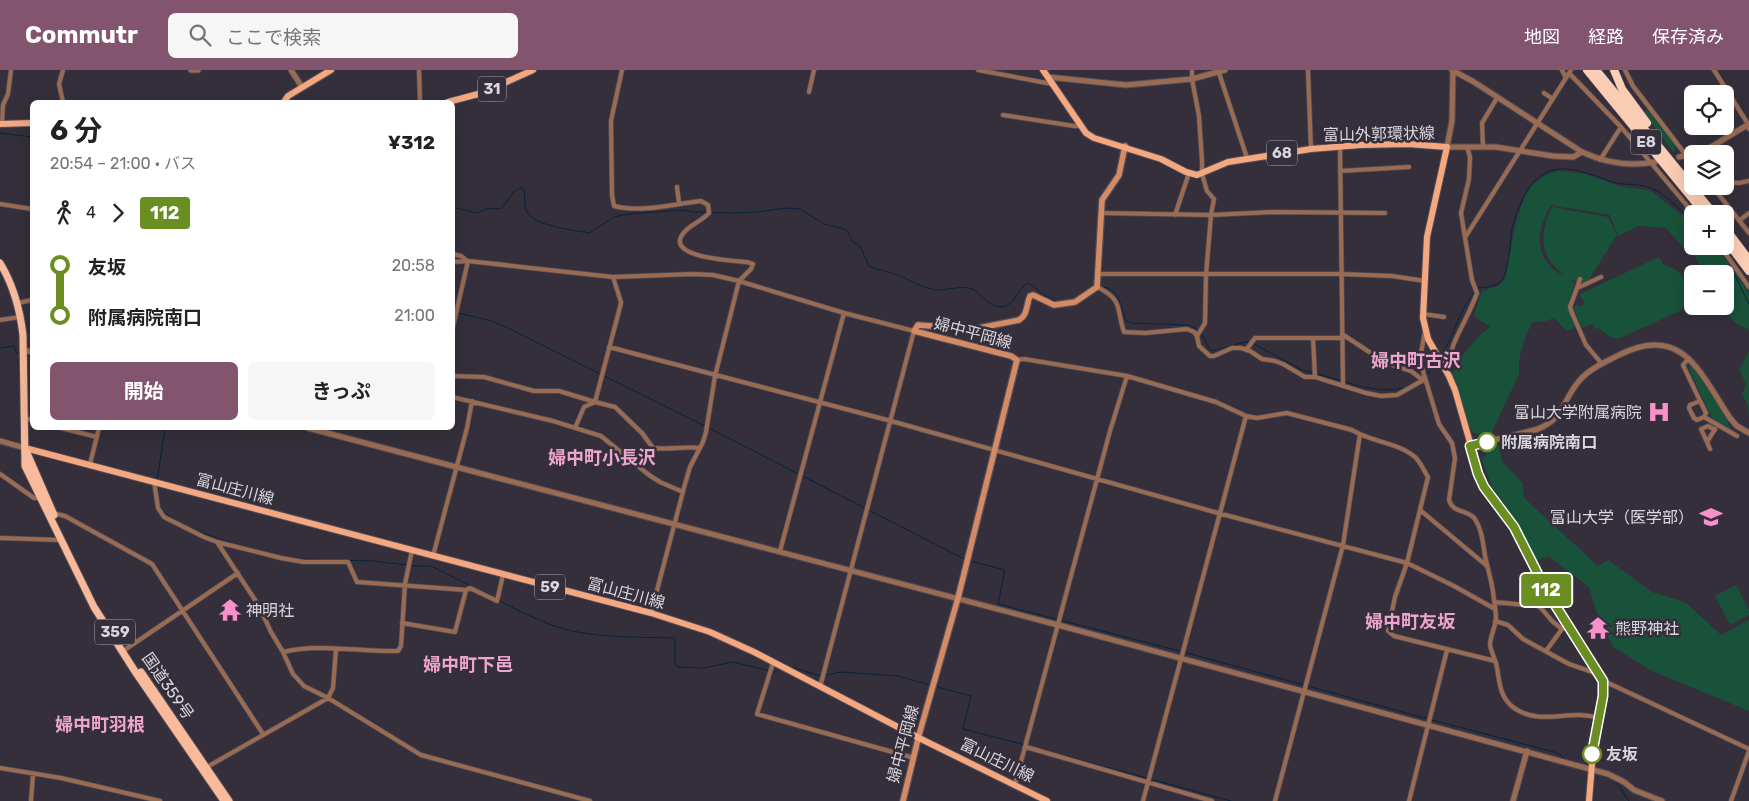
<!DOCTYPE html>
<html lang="ja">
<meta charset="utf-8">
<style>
:root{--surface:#fff;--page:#f6f6f6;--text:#222;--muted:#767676;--accent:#82546e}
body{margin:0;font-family:Rubik,"Noto Sans JP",sans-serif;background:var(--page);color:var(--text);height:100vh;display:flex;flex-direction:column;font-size:19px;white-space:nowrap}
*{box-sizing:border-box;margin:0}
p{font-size:16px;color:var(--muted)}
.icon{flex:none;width:28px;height:28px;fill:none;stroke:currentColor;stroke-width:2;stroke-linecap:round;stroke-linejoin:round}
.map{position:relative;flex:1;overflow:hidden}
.drawer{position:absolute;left:30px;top:30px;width:425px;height:330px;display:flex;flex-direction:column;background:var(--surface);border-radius:8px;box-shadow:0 5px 20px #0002}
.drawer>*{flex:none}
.badge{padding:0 10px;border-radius:4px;font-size:18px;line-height:32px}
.controls{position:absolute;left:1684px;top:15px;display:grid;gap:10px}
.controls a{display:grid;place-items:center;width:50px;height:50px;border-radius:8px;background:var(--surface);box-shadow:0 5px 20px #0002;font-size:25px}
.map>.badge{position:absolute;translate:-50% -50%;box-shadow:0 0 0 2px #fff}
.legs{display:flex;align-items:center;gap:8px;height:55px;padding:0 20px;font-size:16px}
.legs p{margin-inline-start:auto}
.head{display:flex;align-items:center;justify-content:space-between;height:85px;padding:0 20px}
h1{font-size:28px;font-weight:700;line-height:38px}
.button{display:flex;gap:10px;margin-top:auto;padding:10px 20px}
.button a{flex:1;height:58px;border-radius:8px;background:var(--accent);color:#fff;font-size:20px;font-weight:700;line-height:58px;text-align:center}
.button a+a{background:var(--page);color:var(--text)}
ul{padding:0 20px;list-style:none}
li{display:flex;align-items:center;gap:18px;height:50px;font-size:19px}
li i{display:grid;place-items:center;width:8px;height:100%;margin:0 6px;background:currentColor}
li i::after{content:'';width:12px;height:12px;margin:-6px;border:4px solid;border-radius:50%;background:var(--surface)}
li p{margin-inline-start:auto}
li:first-child i{background:linear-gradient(#0000 50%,currentColor 0)}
li:last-child i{background:linear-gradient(currentColor 50%,#0000 0)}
header{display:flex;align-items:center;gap:30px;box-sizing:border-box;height:70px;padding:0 25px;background:var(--accent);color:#fff}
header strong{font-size:24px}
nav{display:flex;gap:28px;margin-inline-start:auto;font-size:18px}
.search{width:350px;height:45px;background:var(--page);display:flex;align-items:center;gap:12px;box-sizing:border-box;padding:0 18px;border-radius:8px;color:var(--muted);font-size:19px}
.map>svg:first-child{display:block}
.green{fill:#19523b}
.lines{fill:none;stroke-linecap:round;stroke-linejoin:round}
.stream{stroke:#05243c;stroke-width:1}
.minor-casing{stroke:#524d58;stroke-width:5.5}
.tertiary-casing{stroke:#524d58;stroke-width:7}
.secondary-casing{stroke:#524d58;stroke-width:8}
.primary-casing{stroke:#524d58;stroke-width:8}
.trunk-casing{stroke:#524d58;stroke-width:9}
.motorway-casing{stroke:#524d58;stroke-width:9}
.minor{stroke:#9a6b53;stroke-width:4}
.tertiary{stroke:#9a6b53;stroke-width:5}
.secondary{stroke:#d48a63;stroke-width:5.5}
.primary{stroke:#f5a880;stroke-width:6}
.trunk{stroke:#f8ba9a;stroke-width:7}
.motorway{stroke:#fccdb5;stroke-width:8}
.line-1-casing{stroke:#fff;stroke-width:11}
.line-1{stroke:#6b8e23;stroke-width:8}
.stop-1-dot{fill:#fff;stroke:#6b8e23;stroke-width:2.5}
.labels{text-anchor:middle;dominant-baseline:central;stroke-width:5;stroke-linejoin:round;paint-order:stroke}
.shield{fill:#342f3a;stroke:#a8a4ad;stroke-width:1}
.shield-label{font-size:15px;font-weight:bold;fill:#dad6de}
.street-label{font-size:16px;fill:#dad6de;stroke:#342f3a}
.poi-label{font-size:16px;fill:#dad6de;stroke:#342f3a;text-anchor:end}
.stop-label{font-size:16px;font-weight:bold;fill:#dad6de;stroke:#342f3a;text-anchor:start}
.neighbourhood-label{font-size:18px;font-weight:bold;fill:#eea5cd;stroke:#342f3a}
</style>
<header>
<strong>Commutr</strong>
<div class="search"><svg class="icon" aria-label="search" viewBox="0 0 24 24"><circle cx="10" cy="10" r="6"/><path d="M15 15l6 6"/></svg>ここで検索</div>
<nav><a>地図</a><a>経路</a><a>保存済み</a></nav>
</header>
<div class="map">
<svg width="1749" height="731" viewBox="0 0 1749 731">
<rect width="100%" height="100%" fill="#342f3a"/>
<path class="green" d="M1647,40L1649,41L1676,75L1674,83L1643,42Z
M1558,101L1585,104L1619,116L1651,121L1680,144L1692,148V176H1716L1749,223V261L1747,258C1722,254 1725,223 1725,204H1703L1695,186L1679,173L1666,158L1639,156L1618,166L1610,145L1551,135C1541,153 1534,173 1546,191C1551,198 1556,203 1564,205C1539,186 1539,164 1552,137L1608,147L1617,165L1588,211L1580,212L1570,209L1575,213C1568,231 1566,238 1575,257L1567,261L1554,248L1546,251L1532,252L1524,271L1519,290V304L1491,364L1482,365L1474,363L1468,354L1452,304L1461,287L1477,268L1490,257L1474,246L1482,221L1498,216L1505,209L1516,153L1524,129L1531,116L1545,105Z
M1659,187L1663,194L1676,200L1682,205L1688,221V229L1680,241L1620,268H1612L1598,258L1595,259L1593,254L1582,258L1573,237L1577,235L1578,237L1585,234L1580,224Z
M1749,281V344L1747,333L1741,323L1744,321L1746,313L1739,300Z
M1691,295L1722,341L1731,360L1713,350L1689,299Z
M1499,375L1502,392L1523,413L1524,428L1598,496L1608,490L1652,522L1685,532L1721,565L1749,550V641L1652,601L1613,577L1597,543L1589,517L1548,486L1536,491L1516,450L1492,417L1482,390L1491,378Z
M1736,515L1749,540V545L1730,555L1715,526Z"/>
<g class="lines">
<path class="stream" d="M0,63L32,67
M452,137L477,143L488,138L497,139L502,138L513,122L521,117L524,120C525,126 524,134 526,140C532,156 573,160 589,163L614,147L628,144L684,140L693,142L733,143L759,142L785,138L800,139L824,154L844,159L848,162L852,171L860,176L869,196C878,200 886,201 895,204C909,209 922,219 938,220C948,220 963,215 972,219C982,224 989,237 1001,237C1015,237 1017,217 1029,213L1042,224L1058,232
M1726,187L1749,234
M1101,218C1118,213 1122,241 1126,251L1132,253L1189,255L1199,260
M1478,218C1485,217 1496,217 1502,210C1508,202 1510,176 1511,165C1513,152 1518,138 1524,126C1546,86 1576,99 1610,111C1621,115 1633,114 1644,116C1663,120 1679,139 1692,152
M1088,226L1098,220
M458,243L492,251L508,258L709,358L966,490
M1201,263L1209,278L1212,281L1245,272L1252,273L1302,300L1313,303
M0,278L14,276L16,282L19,283
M26,285L32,287
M1441,286C1454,266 1459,240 1475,221
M1317,304C1347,311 1376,326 1408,317
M1426,306L1437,292
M157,411L165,358
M158,415C158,421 158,429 159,435C165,452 221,470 238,475
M286,487L303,489L372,491L407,495
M970,491L1005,500L998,534L1191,584L1428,649
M411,496H431L485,523
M498,530C521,542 546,555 572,561C605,568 641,567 675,568V593L678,597L704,598L733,592L774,602L782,599
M790,597L821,606L841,602L898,606L930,615
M934,616L971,626L963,659L1025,675
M1432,650L1554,682L1561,685L1565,691
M1058,684L1231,731
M1568,696L1588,702
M1595,703L1615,710L1629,731"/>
<defs>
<path id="minor" d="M419,0L420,30
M622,0L611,51L612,125L614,136C642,143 673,134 701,131L708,135L709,143C701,152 688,155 682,165C667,188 735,191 747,192L753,194L751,199L739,211L715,306L706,362L703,372L690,397L685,414L651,543
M978,0L1052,14
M1192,0V9L1199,46L1202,91V104L1207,121L1214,129L1211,145L1206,205L1205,253L1197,266
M1308,0L1311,79
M1562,0L1566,8
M1625,0L1633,16L1692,93
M1714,0L1748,54L1749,59
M1219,3L1247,88
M1569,3L1621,57L1694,144
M809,22L814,0
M1544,23L1553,29
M63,32L59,14L63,0
M1003,45L1074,56H1081
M2,54L3,35L8,24L11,0
M1340,76L1343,315
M1483,77L1482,53L1497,28
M1600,90L1621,57
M1340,101L1409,97
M1725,112L1739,113L1749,111
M1712,116L1749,163
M677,117L679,133
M0,134L32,139
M1101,143L1211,145L1274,142L1385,143
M1175,145L1189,103
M1740,150L1749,143
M1466,166L1571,0
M1720,176L1749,217
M452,184L461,186L466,190
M452,192L468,191L613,207L693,204L713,205L739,211L844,243L914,261L820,617
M1098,204H1341L1392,206L1425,211
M1580,209L1577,218L1601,207
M1097,217C1124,230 1116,239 1124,262L1145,263L1187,259L1194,262L1197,266L1199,276L1210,286H1214L1232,278H1241L1250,281L1262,289L1275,291L1283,294L1305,307H1315L1366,323L1381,326L1397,325L1425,309
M1577,218L1570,237L1572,243L1586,275L1602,294
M18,233L32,230
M1423,244L1444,247
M0,250L20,247
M452,261L468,191
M1425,261L1420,289L1422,298L1439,354L1452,373L1455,388L1449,430C1453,444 1468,439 1475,449C1482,460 1483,473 1485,486C1488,500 1493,515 1494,530C1495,536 1496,543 1496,549C1495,558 1490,567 1490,575C1491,581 1494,587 1496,593C1500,610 1498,626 1514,638C1542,657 1569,638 1598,648
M1342,264L1386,293L1411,301L1420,308L1425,309
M1313,268L1315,307
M609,277L891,351L1218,443L1407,493L1454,516L1495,539
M1246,280L1255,268H1342
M1689,288L1683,295L1700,331
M1017,290L1024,289L1127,306L1216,332L1246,346L1257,348L1287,343L1352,360C1371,372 1397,372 1415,387C1420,391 1424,401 1428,407L1407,493L1395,527L1388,561L1394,566L1495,591
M1444,296C1451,288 1451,280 1455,271C1462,255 1471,240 1477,223L1472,210L1461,143L1469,109L1470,87L1467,77
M452,306L484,307L534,321H559L595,332L615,337L642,363L653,378C669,380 684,376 700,378
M452,327L553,351L601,366L649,405L660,412L683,422
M1704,347L1697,350L1694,348L1689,338L1690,335L1700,331L1706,343L1704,347L1737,366
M25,348L32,350
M61,358L97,367
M575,358L584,337L595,332L620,237L621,232L613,207
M1707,372L1701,359L1708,356L1715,360
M1710,379L1707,372L1715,359
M90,394L99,358
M0,404L34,428H41
M154,411L158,438L164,447L204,467L217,472L259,536L271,562L283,582L293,604L304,616L328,628L421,685L590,731
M1420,440L1487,496
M53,443L65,446L152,494L263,664
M0,468L60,470
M217,472L281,488L304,492H348L357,512L466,520
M780,481L844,243
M433,486L467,358L472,331
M1530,531L1541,538L1552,551L1562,559
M1495,532L1525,535L1533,527L1549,525
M1495,551L1508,555L1523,569L1569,594L1598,604
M402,553L455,562L466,520L470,518L497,531L503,505
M126,579L238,503
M1546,581L1562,559
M283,582C321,573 360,582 398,581L401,576L405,514L412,480
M773,593L757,644L914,688
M1604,611L1749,679
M1026,677L1212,731
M207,697L328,628L333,618L336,579
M0,698L61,708L160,731
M1015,714L1110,361L1127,306
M31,731L33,704
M1143,731L1246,346
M1275,731L1343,475L1360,364
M1409,731L1447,580
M1731,731L1749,681"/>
<path id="tertiary" d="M191,0H198
M291,0L302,17
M1452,0L1474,12L1582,82
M1453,0L1452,51L1447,77H1496L1553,86L1573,87L1582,82C1606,93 1629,97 1655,92
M1048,7L1126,15L1192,9L1225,0
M1693,84L1711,77L1749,54
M1679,87L1692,84
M23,280L32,282
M308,358L1058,555L1608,704L1624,712L1634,720L1662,731
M0,371L25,378
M1470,376L1538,359C1565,348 1562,331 1579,311C1590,298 1606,292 1621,284C1683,254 1700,303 1730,348L1737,356L1749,363
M1513,731L1527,681"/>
<path id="secondary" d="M903,731L919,665L958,528L1017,290L1011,286L914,261L918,255L974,259L1019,250C1028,245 1026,235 1030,226L1033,225L1054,235L1075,232L1097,217L1102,130L1119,105L1125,76"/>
<path id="primary" d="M1043,0L1086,63L1094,68L1161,89L1186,102L1197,105L1228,92L1311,79L1360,75L1408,74L1447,77L1427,167L1423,248L1428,269L1449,306L1455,320L1479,404L1485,417L1514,457L1547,522L1603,611V626L1594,669L1589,731
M284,32L288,26L331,0
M448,32L482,23L533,0
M0,54L32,53
M25,378L651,543L710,562L754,582L919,668L1047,731"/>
<path id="trunk" d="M0,193C14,216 20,239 23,265L25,396L94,537L136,603L224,731
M27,383L54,445
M141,602L229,731"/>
<path id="motorway" d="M1587,0L1705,144
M1596,0L1714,144
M1614,0L1622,19L1647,53
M1725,158L1749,190
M1725,169L1749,201"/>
</defs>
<use href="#minor" class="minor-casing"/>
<use href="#tertiary" class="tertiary-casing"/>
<use href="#secondary" class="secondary-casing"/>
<use href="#primary" class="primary-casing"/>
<use href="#trunk" class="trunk-casing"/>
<use href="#motorway" class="motorway-casing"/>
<use href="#minor" class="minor"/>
<use href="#tertiary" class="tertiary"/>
<use href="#secondary" class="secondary"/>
<use href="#primary" class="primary"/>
<use href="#trunk" class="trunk"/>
<use href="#motorway" class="motorway"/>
</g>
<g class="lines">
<defs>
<path id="line-1" d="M1487,372L1470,376L1478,404L1484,417L1514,457L1547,522L1603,611V626L1592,684"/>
</defs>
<use href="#line-1" class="line-1-casing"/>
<use href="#line-1" class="line-1"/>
</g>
<defs>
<symbol id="hospital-bare" viewBox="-9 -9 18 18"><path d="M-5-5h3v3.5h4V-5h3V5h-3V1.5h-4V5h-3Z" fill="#f890cb" stroke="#342f3a" stroke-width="2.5" paint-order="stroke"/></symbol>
<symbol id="university-bare" viewBox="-9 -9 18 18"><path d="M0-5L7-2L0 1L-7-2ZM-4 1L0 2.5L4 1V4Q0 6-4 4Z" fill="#f890cb" stroke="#342f3a" stroke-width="2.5" paint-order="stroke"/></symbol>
<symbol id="temple-bare" viewBox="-9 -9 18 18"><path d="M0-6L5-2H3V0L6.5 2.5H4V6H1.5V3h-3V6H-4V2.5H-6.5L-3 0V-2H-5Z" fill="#f890cb" stroke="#342f3a" stroke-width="2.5" paint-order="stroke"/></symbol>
</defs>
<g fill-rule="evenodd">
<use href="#hospital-bare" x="1643" y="326" width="32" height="32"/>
<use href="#university-bare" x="1695" y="431" width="32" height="32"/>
<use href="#temple-bare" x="214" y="524" width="32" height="32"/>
<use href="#temple-bare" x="1582" y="542" width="32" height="32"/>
</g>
<g class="stop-1-dot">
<circle cx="1487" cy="372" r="9"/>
<circle cx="1592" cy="684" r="9"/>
</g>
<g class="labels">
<g class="shield">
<rect x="478" y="6.5" width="28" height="25" rx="4"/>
<rect x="1631" y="59.5" width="30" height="25" rx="4"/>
<rect x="1267" y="70.5" width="30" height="25" rx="4"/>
<rect x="535" y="504.5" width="30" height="25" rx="4"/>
<rect x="95" y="549.5" width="40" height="25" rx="4"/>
</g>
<g class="shield-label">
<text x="492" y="19">31</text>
<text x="1646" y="72">E8</text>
<text x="1282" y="83">68</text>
<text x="550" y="517">59</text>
<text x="115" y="562">359</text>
</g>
<g class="street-label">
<text transform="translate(1379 64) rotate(-1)">富山外郭環状線</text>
<text transform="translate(973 263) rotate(15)">婦中平岡線</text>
<text transform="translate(235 419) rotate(15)">富山庄川線</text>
<text transform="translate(626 523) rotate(15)">富山庄川線</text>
<text transform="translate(168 616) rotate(55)">国道359号</text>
<text transform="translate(903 674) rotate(-75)">婦中平岡線</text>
<text transform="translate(997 690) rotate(26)">富山庄川線</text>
</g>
<g class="poi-label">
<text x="1642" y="342">富山大学附属病院</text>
<text x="1694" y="447">富山大学（医学部）</text>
<text x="246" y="540" text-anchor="start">神明社</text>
<text x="1615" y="558" text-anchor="start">熊野神社</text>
</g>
<g class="stop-label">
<text x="1501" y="372">附属病院南口</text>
<text x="1606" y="684">友坂</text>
</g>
<g class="neighbourhood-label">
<text x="1416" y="291">婦中町古沢</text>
<text x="602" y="388">婦中町小長沢</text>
<text x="1410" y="552">婦中町友坂</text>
<text x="468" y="595">婦中町下邑</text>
<text x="100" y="655">婦中町羽根</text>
</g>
</g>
</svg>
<div class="controls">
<a><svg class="icon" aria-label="locate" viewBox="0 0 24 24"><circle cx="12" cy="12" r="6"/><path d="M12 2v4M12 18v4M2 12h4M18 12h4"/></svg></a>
<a><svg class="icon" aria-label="layers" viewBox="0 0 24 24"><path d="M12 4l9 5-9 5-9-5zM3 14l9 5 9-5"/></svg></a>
<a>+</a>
<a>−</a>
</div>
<b class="badge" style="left:1546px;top:520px;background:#6b8e23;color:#fff">112</b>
<section class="drawer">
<div class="head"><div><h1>6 分</h1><p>20:54 – 21:00 · バス</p></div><b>¥312</b></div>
<div class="legs"><svg class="icon" aria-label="walk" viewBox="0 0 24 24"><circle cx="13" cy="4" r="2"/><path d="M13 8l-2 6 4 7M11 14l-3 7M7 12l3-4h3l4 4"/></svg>4<svg class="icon" aria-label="forward" viewBox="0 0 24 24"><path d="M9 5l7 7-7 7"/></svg><b class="badge" style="background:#6b8e23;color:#fff">112</b></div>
<ul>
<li><i style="color:#6b8e23"></i><b>友坂</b><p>20:58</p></li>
<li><i style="color:#6b8e23"></i><b>附属病院南口</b><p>21:00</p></li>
</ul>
<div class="button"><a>開始</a><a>きっぷ</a></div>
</section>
</div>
